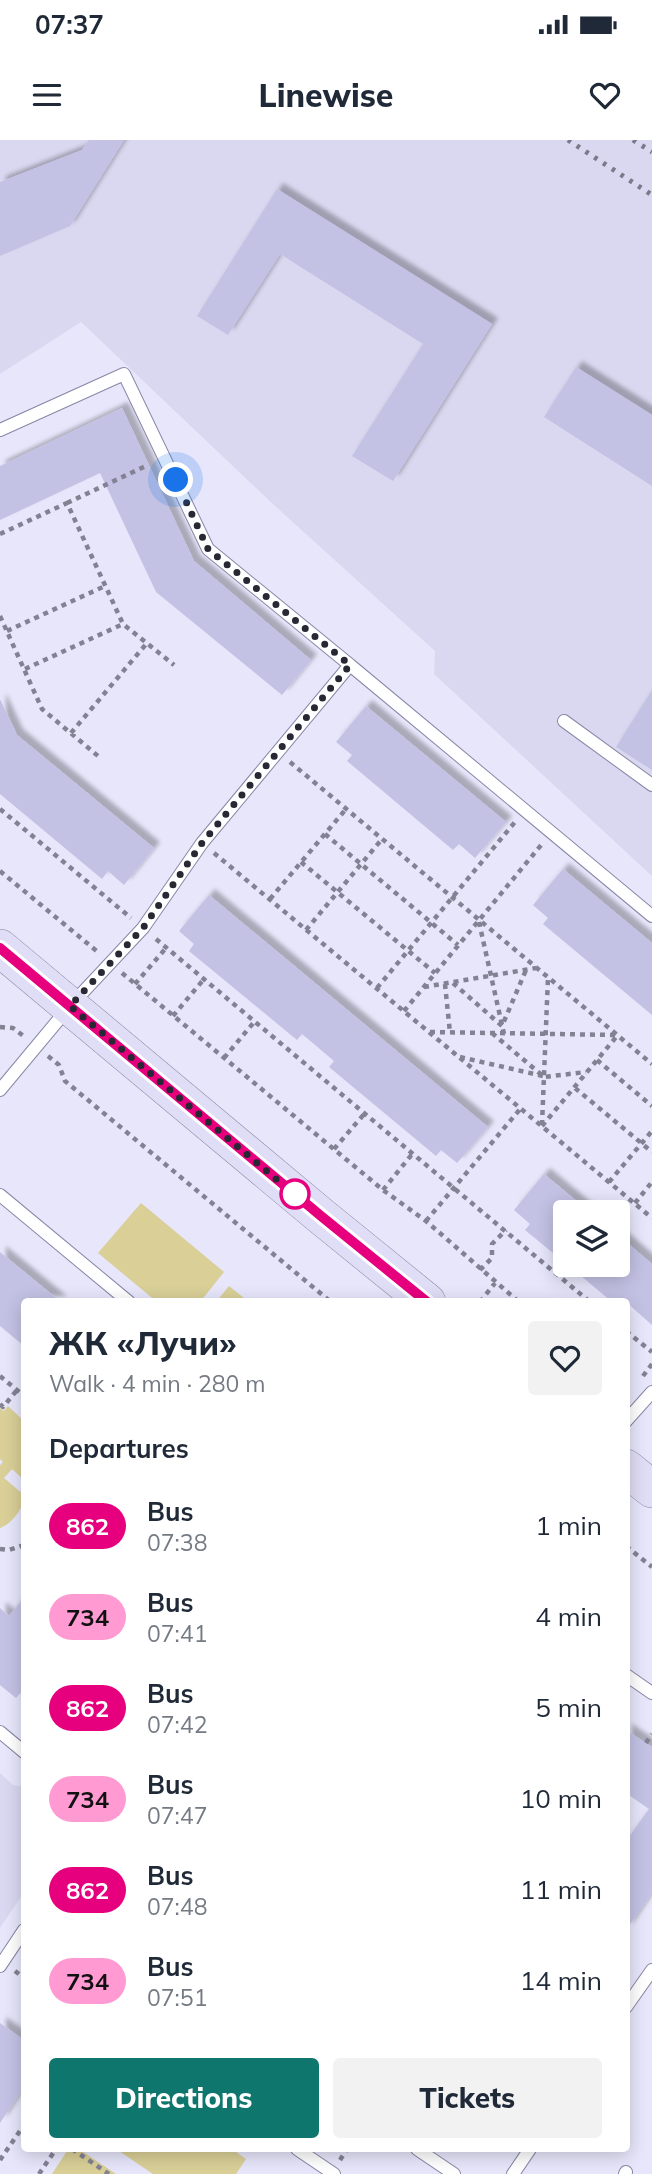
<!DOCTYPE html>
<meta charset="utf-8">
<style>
:root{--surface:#fff;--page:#f2f2f3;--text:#1f2937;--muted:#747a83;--accent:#0f766e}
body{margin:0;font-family:Mulish,sans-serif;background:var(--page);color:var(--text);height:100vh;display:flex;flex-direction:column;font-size:26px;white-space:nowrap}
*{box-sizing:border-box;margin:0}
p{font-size:23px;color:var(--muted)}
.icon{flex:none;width:38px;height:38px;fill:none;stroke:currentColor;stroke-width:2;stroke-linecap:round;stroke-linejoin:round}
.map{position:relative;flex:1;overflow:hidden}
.sheet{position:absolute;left:21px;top:1158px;width:609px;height:854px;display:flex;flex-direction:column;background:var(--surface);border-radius:7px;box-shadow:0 4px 18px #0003}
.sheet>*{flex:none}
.badge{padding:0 14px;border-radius:23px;font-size:24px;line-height:46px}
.fabs{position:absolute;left:553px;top:1060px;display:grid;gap:14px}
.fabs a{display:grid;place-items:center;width:77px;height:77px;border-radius:7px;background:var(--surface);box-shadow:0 4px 18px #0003;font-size:35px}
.you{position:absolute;width:35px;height:35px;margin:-18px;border:5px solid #fff;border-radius:50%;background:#1a73e8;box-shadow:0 0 0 10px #1a73e833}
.map>.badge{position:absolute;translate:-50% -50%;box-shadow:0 0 0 4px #fff}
h2{padding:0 28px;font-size:26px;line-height:63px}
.round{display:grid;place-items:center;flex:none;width:74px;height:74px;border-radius:7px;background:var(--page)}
.head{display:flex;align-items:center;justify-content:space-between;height:119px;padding:0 28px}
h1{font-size:33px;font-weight:800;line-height:52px}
.button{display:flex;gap:14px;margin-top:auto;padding:14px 28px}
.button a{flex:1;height:80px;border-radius:7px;background:var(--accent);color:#fff;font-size:28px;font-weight:800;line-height:80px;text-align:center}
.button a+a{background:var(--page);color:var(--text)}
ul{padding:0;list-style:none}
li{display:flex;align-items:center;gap:21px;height:91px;padding:0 28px}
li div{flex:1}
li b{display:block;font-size:26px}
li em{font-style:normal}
li .badge{min-width:77px;font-weight:700;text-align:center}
.status{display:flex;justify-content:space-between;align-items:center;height:49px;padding:0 35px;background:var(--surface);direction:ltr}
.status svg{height:19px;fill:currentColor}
header{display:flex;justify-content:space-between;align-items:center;height:91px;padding:0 28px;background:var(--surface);font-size:32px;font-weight:800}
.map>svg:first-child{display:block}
.built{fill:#d9d8f0}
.green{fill:#d9cf97}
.building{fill:#c3c2e4;filter:url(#shadow)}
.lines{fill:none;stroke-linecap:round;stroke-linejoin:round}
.service-casing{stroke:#8887a6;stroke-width:14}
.secondary-casing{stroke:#8887a6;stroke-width:38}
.path{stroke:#838293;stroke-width:4.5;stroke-dasharray:5 5;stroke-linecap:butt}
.service{stroke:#fff;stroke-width:12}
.secondary{stroke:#e0ddf6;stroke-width:37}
.rail{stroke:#7b7a8b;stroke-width:5;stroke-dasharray:3.5 7;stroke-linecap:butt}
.line-casing{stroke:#fff;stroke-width:16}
.line{stroke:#e6007e;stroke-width:10}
.walk{stroke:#282734;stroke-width:7;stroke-dasharray:0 12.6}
.stop-dot{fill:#fff;stroke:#e6007e;stroke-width:3.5}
</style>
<div class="status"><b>07:37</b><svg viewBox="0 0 49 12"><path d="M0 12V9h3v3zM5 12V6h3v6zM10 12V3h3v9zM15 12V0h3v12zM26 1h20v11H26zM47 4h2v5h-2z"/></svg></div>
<header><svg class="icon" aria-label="menu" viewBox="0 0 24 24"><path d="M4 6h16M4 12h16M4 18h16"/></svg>Linewise<svg class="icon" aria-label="heart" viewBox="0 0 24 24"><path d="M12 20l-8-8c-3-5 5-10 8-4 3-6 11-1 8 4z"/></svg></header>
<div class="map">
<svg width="652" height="2034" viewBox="0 0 652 2034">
<defs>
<filter id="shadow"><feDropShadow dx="6" dy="-6" stdDeviation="2" flood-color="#0004"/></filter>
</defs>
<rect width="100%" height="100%" fill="#e7e6fb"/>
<path class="built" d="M0,0H652V736L434,534L435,511L274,365L81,182L0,234Z
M0,1633L13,1645L24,1647V1752L0,1788Z"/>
<path class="green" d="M141,1063L224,1132L200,1162H157L98,1113Z
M229,1146L249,1162H216Z
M8,1266L24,1281V1340L12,1329L4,1338L24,1355C25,1367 12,1384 0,1388V1325L3,1322L0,1319V1268L4,1271Z
M65,2009H79L116,2034H52L67,2011Z
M116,2009H232L246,2019L236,2034H153Z"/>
<path class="building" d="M89,0H124L70,86L0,116V42L82,10Z
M277,49L492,184L393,341L352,316L423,204L280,114L228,195L197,176Z
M576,227L652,275V346L544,277Z
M122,268L194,421L311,520L282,555L156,452L100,333L0,380V326Z
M652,550V630L616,607Z
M0,559L17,595L154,708L124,745L108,731L102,739L0,654Z
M366,566L506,682L475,718L459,704L453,710L347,621L352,615L336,602Z
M563,729L652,803V875L543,784L548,778L533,765Z
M209,755L488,987L457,1023L441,1010L436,1016L329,927L334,921L302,894L297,900L189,811L194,804L179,791Z
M544,1034L591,1073H565V1123L525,1090L530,1084L514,1070Z
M618,1095L652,1124V1185L626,1162H612L568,1125H618Z
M0,1112L61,1162H24V1206L0,1186Z
M24,1458V1549L16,1558L0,1545V1468L9,1476Z
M626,1590L652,1607V1752L626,1790V1701L649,1669L626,1653Z
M0,1883L24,1900V1947L0,1983Z"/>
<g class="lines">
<defs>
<path id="service" d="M0,290L124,234L208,409L350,525
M564,581L652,645
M0,950L70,866L143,788L202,703L350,525L652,776
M0,1055L129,1162
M626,1281L652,1252
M626,1535L652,1553
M0,1592L24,1612
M0,1826L24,1790
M626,1867L652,1830
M297,2009L334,2034
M417,2009L454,2034
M513,2034L530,2009
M625,2034L626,2032"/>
<path id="secondary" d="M0,808L321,1076L427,1162
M626,1328L652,1349"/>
</defs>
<use href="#service" class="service-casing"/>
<use href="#secondary" class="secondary-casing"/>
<path class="path" d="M67,363L148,325
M0,394L67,363L123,484L174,525
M0,476L42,569L98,616
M7,491L105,446
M25,529L123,484
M71,593L147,503
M290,622L652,924
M0,669L131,778
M325,694L458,805
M214,713L652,1078
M301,722L435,833
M0,731L99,813
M270,759L346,669
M479,782L504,894
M306,790L382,699
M156,799L590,1162
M122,833L383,1050L426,1081L519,1162
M453,843L502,886L526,830
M135,844L166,808
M445,844L450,893
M424,847L536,828
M377,848L515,682
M404,871L542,704
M173,876L204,839
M0,887L13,888L25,897
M430,892L617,895
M492,893L544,937L586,932
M48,916L59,925L65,941L331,1162
M460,917L543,936
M224,918L255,881
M597,920L652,966
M575,948L652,1012
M542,985L548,837
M542,986L617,896
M334,1009L365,973
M609,1042L652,991
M383,1050L413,1013
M635,1063L652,1042
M426,1081L521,968
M480,1130L492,1118V1104L506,1090
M480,1162L495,1143
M626,1191L652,1212
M0,1236L24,1256
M643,1236L652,1224
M0,1264L3,1267L17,1250
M626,1406L652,1427
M0,1409L9,1410L24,1405
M646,1603L652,1594
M15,1831L24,1838
M72,2009L109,2034
M0,2020L24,1985
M340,2020L347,2009
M39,2034L56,2009"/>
<use href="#service" class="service"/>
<use href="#secondary" class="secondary"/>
<path class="rail" d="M568,0L652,55
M633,0L652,12"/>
</g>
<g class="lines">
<defs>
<path id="line" d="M0,808L321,1076L427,1162"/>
</defs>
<use href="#line" class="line-casing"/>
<use href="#line" class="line"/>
<path class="walk" d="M176,340L208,409L350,525L202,703L143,788L70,866L300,1059L295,1054"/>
</g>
<circle class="stop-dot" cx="295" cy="1054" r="14"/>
</svg>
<div class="fabs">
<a><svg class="icon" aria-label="layers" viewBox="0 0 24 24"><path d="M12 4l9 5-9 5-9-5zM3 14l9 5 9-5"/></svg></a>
</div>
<div class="you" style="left:176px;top:340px"></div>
<section class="sheet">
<div class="head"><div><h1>ЖК «Лучи»</h1><p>Walk · 4 min · 280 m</p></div><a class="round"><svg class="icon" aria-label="heart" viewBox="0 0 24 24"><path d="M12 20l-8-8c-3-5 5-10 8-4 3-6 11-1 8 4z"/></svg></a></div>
<h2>Departures</h2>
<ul>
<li><span class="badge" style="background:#e6007e;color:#fff">862</span><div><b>Bus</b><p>07:38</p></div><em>1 min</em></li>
<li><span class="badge" style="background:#ff9ad2;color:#111">734</span><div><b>Bus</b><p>07:41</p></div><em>4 min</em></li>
<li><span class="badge" style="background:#e6007e;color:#fff">862</span><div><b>Bus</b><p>07:42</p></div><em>5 min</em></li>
<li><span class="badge" style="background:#ff9ad2;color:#111">734</span><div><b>Bus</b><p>07:47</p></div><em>10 min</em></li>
<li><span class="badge" style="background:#e6007e;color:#fff">862</span><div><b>Bus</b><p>07:48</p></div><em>11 min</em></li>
<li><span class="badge" style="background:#ff9ad2;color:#111">734</span><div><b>Bus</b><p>07:51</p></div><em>14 min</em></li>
</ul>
<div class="button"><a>Directions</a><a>Tickets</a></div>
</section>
</div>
